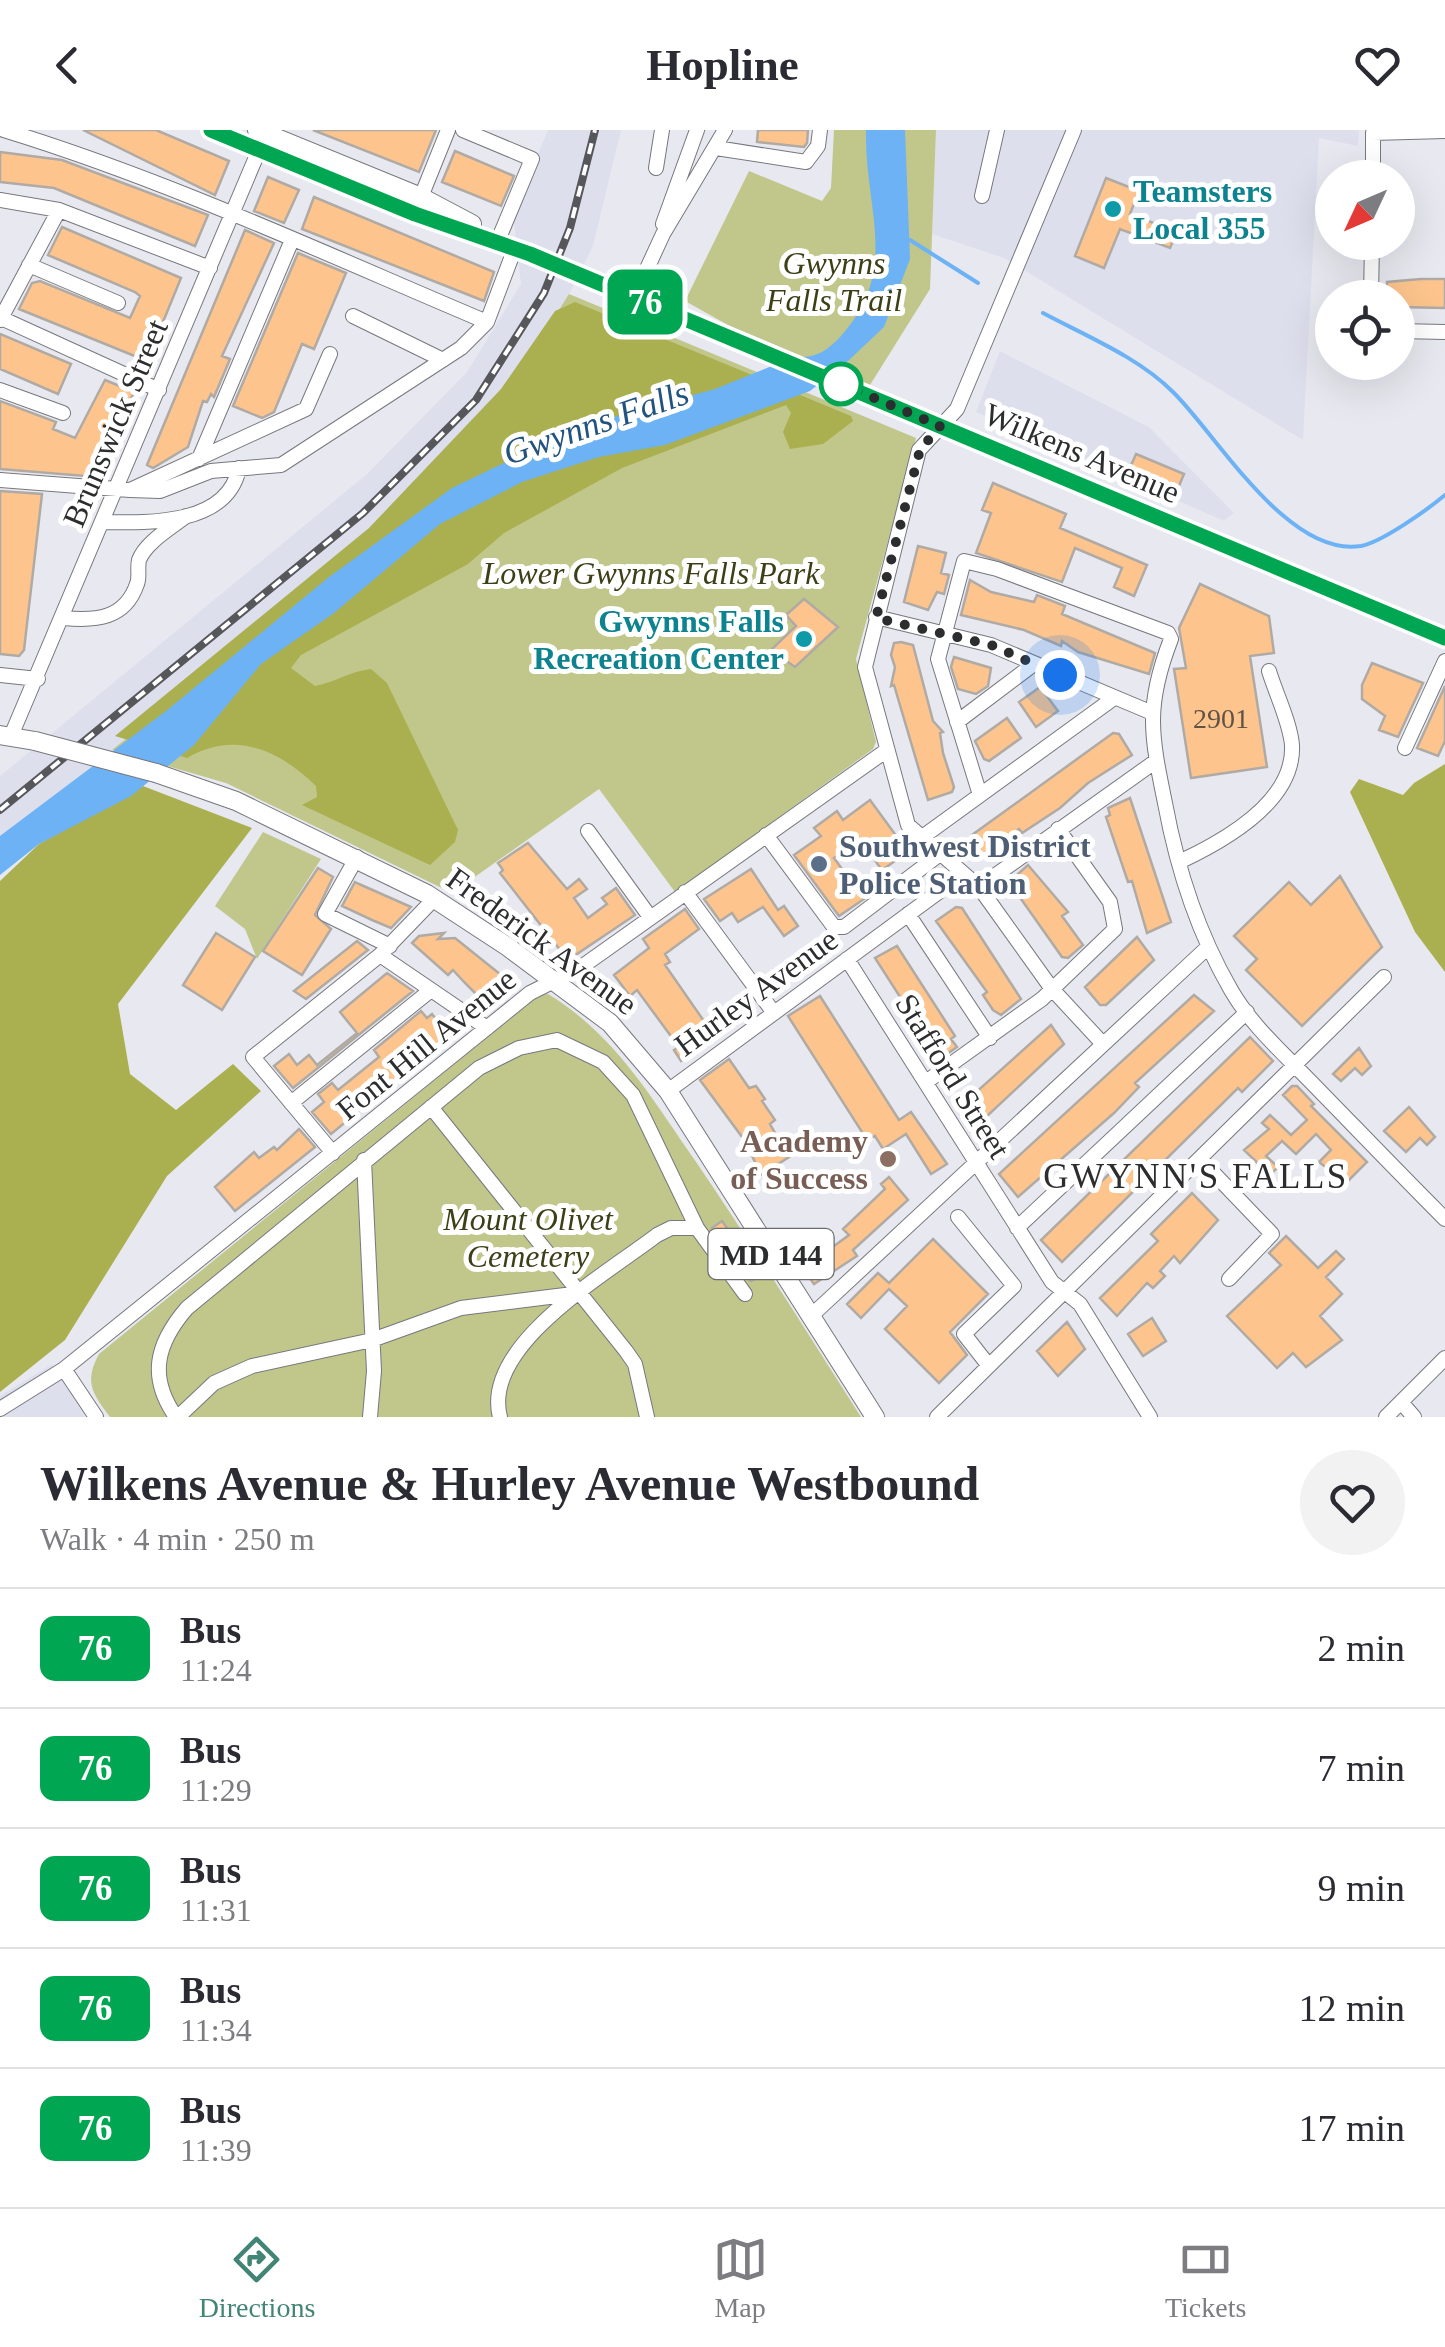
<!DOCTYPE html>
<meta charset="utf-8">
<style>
:root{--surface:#fff;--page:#f2f2f3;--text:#2b2b33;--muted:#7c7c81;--line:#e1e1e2;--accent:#428475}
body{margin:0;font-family:Georgia,serif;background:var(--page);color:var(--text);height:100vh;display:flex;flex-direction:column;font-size:38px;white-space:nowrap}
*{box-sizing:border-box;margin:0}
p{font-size:32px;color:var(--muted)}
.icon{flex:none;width:55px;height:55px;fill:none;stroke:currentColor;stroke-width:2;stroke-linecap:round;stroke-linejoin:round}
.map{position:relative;height:1287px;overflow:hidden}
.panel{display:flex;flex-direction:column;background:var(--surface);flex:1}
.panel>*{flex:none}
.badge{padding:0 20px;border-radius:15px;font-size:35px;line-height:65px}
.needle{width:65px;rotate:226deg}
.tools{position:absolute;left:1315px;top:30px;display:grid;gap:20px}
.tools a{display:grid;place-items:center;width:100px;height:100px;border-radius:50%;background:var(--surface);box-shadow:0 10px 40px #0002;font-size:50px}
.you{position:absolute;width:50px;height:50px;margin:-25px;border:8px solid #fff;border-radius:50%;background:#1a73e8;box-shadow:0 0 0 15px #1a73e833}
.map>.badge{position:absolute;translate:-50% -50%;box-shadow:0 0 0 5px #fff}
.round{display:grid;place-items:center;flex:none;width:105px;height:105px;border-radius:52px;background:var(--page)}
.overview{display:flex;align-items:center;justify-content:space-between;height:170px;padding:0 40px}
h1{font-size:48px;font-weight:800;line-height:75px}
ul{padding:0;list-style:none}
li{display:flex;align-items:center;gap:30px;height:120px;padding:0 40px;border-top:2px solid var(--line)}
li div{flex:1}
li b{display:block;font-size:38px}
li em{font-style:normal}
li .badge{min-width:110px;font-weight:700;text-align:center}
header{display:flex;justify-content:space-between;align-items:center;height:130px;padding:0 40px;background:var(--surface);font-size:45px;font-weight:800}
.dock{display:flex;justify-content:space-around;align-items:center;height:140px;border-top:2px solid var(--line);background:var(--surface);font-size:28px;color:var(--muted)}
.dock a{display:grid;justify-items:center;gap:5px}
.dock .current{color:var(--accent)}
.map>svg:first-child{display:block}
.built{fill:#dddfed}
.green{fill:#c1c68a}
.forest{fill:#aab050}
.water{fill:#6cb2f5}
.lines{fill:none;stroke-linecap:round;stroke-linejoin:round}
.stream{stroke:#6cb2f5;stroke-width:4}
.building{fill:#fdc58d;stroke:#b0aaa5;stroke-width:2.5}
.minor-casing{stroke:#77787e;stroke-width:16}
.major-casing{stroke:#77787e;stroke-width:20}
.minor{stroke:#fff;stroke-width:14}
.major{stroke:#fff;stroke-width:18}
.rail-casing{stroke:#56575a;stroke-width:8}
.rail{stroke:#fff;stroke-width:4;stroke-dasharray:11;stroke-linecap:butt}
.major-bridge-casing{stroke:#77787e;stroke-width:20;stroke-linecap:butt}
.major-bridge{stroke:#fff;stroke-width:18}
.line-casing{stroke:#fff;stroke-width:22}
.line{stroke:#00a651;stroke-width:15}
.walk{stroke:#2c2d2f;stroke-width:10;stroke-dasharray:0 18}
.culture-dot{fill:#0f9aa8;stroke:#fff;stroke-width:4}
.stop-dot{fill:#fff;stroke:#00a651;stroke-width:5}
.service-dot{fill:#5c6f8a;stroke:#fff;stroke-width:4}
.education-dot{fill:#8d6e63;stroke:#fff;stroke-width:4}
.labels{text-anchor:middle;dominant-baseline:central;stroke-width:10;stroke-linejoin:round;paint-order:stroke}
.number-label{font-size:28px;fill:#605346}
.shield{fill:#fff;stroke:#6b6c6d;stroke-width:2.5}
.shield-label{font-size:30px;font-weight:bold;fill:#2c2d2f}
.culture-label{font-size:32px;font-weight:bold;fill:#0d838f;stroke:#fff;text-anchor:start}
.park-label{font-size:32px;font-style:italic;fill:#3d4017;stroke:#fff}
.street-label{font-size:32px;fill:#2c2d2f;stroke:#fff}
.service-label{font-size:32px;font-weight:bold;fill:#4e5e75;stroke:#fff;text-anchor:start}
.education-label{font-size:32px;font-weight:bold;fill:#785e54;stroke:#fff;text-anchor:end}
.water-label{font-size:35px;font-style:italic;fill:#22537f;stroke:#fff}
.neighbourhood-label{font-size:35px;letter-spacing:2.5px;fill:#2c2d2f;stroke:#fff}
</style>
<header><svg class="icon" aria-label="back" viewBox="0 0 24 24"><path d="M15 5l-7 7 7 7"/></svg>Hopline<svg class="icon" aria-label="heart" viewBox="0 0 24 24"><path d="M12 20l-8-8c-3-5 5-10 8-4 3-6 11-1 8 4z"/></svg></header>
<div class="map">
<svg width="1445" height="1287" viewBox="0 0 1445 1287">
<rect width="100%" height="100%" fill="#e8e9f0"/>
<path class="built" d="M548,0H621L593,116L555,193L484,300L357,420L0,712V646L367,344L467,242L521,154L513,83Z
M936,0H1359L1358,16L1319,8L1303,310L1004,128L932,104Z
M1000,221L1149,297L1234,383L1224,391L976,282Z
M52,1234L85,1287H0V1266Z"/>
<path class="green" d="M834,0H936L930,159L870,255L728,195L685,171L749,41L822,71L831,58Z
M569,164L916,308L856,529L876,612L873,619L675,762L599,659L452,763L226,653L112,620L357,420L484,300Z
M263,702L321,729L257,829L245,799L215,776Z
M548,864C614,904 651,967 694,1029C752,1114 806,1201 861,1287H110C92,1263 84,1252 99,1224L539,865Z"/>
<path class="forest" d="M575,172L851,286L853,291L823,314L790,319L783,302L791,283L786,275L622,338L504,403L468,434L301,525L291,538L315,556C336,552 350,541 371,539L387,553L458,700L455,712L430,735L302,675L317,667L316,656C279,620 235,600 187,628L115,606L369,398L501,259L555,181Z
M1445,634V842L1415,802L1350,662L1359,649L1403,665L1414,653Z
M143,656L252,698L118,874L130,944L176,980L233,934L261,961L167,1046L65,1210L0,1262V751L39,714Z"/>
<path class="water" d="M866,0H905L910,129L884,197L848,231L810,261L665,315L599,327L522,352L440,394L334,483L261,534L194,615L131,666L39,714L0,745V706L166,581L329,447L452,358L578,297L715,259L794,227C816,228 826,222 841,206C901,139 864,78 866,0Z"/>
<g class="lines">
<path class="stream" d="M910,110L978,153
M1043,183C1086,206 1138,227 1173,262C1217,305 1288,428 1361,416C1382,412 1427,380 1445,365"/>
</g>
<path class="building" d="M83,0H156L229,31L215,65Z
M313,0H436L419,42Z
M758,0H808L807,13L804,17L757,12Z
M455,21L514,46L501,76L442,52Z
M0,22L62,30L208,85L195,116L54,58L0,52Z
M268,47L299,60L284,93L254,81Z
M1106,48L1139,61L1130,84L1177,102L1170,118L1120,99L1104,138L1075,126Z
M314,67L494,142L484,171L302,99Z
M62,97L181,148L147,231L19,179L32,153L40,151L130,188L140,166L135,162L48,125Z
M245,100L274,113L222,226L230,229L214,267L211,264L207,272L203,271L188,317L153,338L147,335Z
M298,123L346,143L314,219L302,214L274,282L262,288L233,276Z
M1421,149H1445V178L1398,177V168H1387V152Z
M0,204L71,234L58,264L0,239Z
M105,250L134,262L97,347L0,339V271L56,292L53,299L75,308Z
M1136,324L1184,344L1176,363L1128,342Z
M993,353L1066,384L1060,398L1147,435L1134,466L1114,457L1122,438L1075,418L1062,452L976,423L991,383L982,380Z
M0,361L42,364L24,520L19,526L0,524Z
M918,416L946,423L941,443L949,445L944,464L937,462L928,480L904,472Z
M970,450L991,462L1034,472L1037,465L1065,476L1062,484L1155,523L1149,544L1078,522L1062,511L1061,516L1024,500L961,485Z
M1200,454L1269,486L1274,523L1250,526L1267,637L1191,648L1174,539L1186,538L1179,498Z
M804,469L838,497L795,537L771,520L796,496L786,485Z
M901,512L913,515L933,591L943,602L940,603L943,623L954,657L952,662L928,670L894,555L891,556L895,537L891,525L894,513Z
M954,527L991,538L988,556L976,564L958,559L951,537Z
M1372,533L1423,553L1398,607L1379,600L1385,586L1362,569V555Z
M1445,556V611L1438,626L1417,618Z
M1040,557L1058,581L1036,597L1019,572Z
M1007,588L1021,608L989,631L984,629L975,611Z
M1113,603L1119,604L1132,625L1088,653L1060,678L1022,703L1019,699L983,727L972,705Z
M1130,668L1171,792L1147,803L1132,751L1128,752L1106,687L1110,685L1108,678Z
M870,670L908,722L882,740L860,710L834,728L864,769L839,786L794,725L821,706L814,698L837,681L843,690Z
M528,713L567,759L579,749L587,759L574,768L588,788L607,774L602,768L616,758L635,785L568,830L500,743L503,740L498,733Z
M1028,735L1068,782L1062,786L1083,815L1068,828L1062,827L1009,752Z
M318,738L333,747L315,785L331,799L302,845L263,821Z
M751,739L778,780L784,776L798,796L784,806L763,777L738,792L732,783L720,791L704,769Z
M1340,746L1382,817L1302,896L1246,840L1257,829L1234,806L1289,752L1311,775Z
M355,752L359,754L411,777L391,798L372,790L342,776Z
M956,777L962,778L1021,869L1001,885L993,880L983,865L987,862L936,791Z
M685,779L699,799L665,824L670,832L665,835L715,907L681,931L674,920L677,918L673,909L637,860L630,866L614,845L649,818L643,809Z
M216,803L255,827L222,880L183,855Z
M444,803L438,809L455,808L511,853L498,871L495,868L481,881L470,874L479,867L464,852L453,840L448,845L412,813L419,806Z
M1137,807L1154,830L1106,875H1100L1085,857Z
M357,811L368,820L306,869L294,861Z
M897,816L955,906L951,909L957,917L940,929L875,828Z
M387,843L413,861L293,958L274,936L289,924L297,935L309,925L317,935L357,903L340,882Z
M1194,865L1214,881L1135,953L1139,957L1114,983L1018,1067L999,1044Z
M820,866L899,990L911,982L947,1034L931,1044L906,1004L883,1019L875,1006L867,1010L788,886Z
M421,881L427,888L432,884L450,906L331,1004L312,982L324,972L318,964L332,953L338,960L379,927L374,920Z
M1051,895L1064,914L984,989L979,988L964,973Z
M1250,907L1273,931L1242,962L1238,958L1062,1132L1041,1110Z
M1359,918L1371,936L1362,945L1355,938L1341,951L1333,944Z
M729,929L749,958L756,956L765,969L762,971L775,990L770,994L789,1027L761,1045L745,1011L700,950Z
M1292,956H1297L1314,974L1311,976L1367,1032L1346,1053L1319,1032L1331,1020L1316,1004L1296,1024L1282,1011L1266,1026L1278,1037L1270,1045L1244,1020L1269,999L1262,993L1270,985L1291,1005L1307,990L1283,965Z
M1409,977L1435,1007L1427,1015L1420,1008L1406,1022L1384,1001Z
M299,999L315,1017L235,1081L215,1057L254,1022L259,1028L274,1017L277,1020Z
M889,1047L908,1070L853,1120L857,1126L814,1154L792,1123L816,1106L827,1121L849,1105L843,1099L885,1059L881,1054Z
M1192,1063L1218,1090L1180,1133L1174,1126L1160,1141L1165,1146L1153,1158L1147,1153L1117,1186L1100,1168L1158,1111L1151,1104Z
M722,1091L738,1114L743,1110L751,1122L747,1124L761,1145L751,1151L712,1098Z
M1286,1106L1318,1138L1336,1121L1344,1129L1326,1147L1342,1164L1320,1186L1342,1210L1306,1237L1293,1223L1277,1238L1227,1186L1281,1135L1269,1123Z
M933,1109L988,1164L950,1202L967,1225L939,1253L885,1199L907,1176L889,1159L861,1188L847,1174L878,1143L889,1153Z
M1152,1188L1166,1211L1143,1226L1128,1204Z
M1067,1192L1085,1219L1058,1246L1037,1221Z"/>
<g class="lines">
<defs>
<path id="minor" d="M4,0C170,51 328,125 487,192L515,118
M463,0L532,29L499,108
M1074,0L957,279L919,320L865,537L908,695L979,757L1052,859L1103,914
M716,18L806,32L818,16L820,0
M656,38L662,0
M1373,48V3L1445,1
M982,66L997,0
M421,67L448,0
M0,70L59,80L210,138
M663,94L697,0
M29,135L118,173
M634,167L663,104L725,0
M1371,168L1372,112
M353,186L443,230
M1,188L159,260
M0,190L59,80
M1398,201L1445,202
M0,260L63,283
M199,329L292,110
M0,350L130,360L306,279L330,224
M130,360L160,361L211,341L281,335L461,218L487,192
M104,392C150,393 228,395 239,338
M876,487L991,515L1150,582
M64,488C96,491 125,489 137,454C140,447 137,438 139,430C146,412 171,398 186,386
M0,545L38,549
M957,592L1034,534
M11,606L262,13
M1405,618L1445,531
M980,665L938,529L964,431L997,439L1168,503L1171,509C1145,576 1151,605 1165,673C1177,738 1198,803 1231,860C1251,895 1284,924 1311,952C1356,998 1400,1044 1445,1089
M588,701L650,787
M766,705L834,797H844L940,724
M921,708L1114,568
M357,727L325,784L390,816
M1179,732C1222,712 1295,672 1292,615C1290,592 1276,564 1269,541
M979,757L1156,631
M685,762L774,883
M908,784L990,908
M380,825L487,898
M847,829L1052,1152L1080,1174L1150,1287
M926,952L1042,869L1115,799L1110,772L1058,699
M668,961L963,744
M291,973L431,860
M431,977L626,1221L635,1234L647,1287
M333,1023L253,927L380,825L434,769
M1200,1029L1272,1104L1229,1149
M364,1030L374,1241L370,1287
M958,1087L1014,1156L964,1204L989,1236
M1017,1098L1247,882
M811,1186L1208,817
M64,1239L96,1287
M1401,1272L1414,1287
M0,1279L64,1239L530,863L580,838L887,620
M176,1287C148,1247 156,1214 187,1178L479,938L519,918L557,910L603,932L633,965L697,1098L745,1164
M178,1287L214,1253L252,1236L372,1210L461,1178L581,1163
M500,1287C481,1215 608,1143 657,1105L671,1098H697
M937,1287L1384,847
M1386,1287L1445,1228"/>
<path id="major" d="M211,0L415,84L531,124
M257,0L421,67L472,94
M581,145L1445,508
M0,605L35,611
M156,643L236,671L427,764L508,817L610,893L668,961L875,1287"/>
</defs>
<use href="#minor" class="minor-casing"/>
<use href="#major" class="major-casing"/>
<use href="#minor" class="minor"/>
<use href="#major" class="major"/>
<defs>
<path id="rail" d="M0,680L363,383L476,270L544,163L570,98L595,0"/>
</defs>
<use href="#rail" class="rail-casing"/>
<use href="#rail" class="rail"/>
<defs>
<path id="major-bridge" d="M531,124L581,145
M35,611L156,643"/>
</defs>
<use href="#major-bridge" class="major-bridge-casing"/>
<use href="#major-bridge" class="major-bridge"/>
</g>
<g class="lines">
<defs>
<path id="line" d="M211,0L415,84L530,124L1445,508"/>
</defs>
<use href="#line" class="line-casing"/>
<use href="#line" class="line"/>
<path class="walk" d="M841,254L940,296L920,320L876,488L991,515L1060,545"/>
</g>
<g class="culture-dot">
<circle cx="1113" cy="79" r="10"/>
<circle cx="804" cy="509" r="10"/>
</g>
<circle class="stop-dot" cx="841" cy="254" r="20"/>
<circle class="service-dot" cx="819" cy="734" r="10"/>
<circle class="education-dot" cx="888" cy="1029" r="10"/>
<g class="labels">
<g class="number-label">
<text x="1221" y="588">2901</text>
</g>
<rect class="shield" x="708.5" y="1099" width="125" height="50" rx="8"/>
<g class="shield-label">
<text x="771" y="1124">MD 144</text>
</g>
<g class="culture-label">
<text x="1133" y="61">Teamsters<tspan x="1133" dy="37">Local 355</tspan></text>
<text x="784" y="491" text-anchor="end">Gwynns Falls<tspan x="784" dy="37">Recreation Center</tspan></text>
</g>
<g class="park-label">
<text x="834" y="133">Gwynns<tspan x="834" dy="37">Falls Trail</tspan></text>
<text x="651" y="443">Lower Gwynns Falls Park</text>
<text x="528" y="1089">Mount Olivet<tspan x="528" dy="37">Cemetery</tspan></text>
</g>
<g class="street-label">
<text transform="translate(115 293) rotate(-67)">Brunswick Street</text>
<text transform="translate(1082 323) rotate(23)">Wilkens Avenue</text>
<text transform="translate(542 811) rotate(36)">Frederick Avenue</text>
<text transform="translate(756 862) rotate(-36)">Hurley Avenue</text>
<text transform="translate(426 914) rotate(-39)">Font Hill Avenue</text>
<text transform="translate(953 946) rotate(58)">Stafford Street</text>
</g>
<g class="service-label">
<text x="839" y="716">Southwest District<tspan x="839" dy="37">Police Station</tspan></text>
</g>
<g class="education-label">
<text x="868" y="1011">Academy<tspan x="868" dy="37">of Success</tspan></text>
</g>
<g class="water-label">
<text transform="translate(596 293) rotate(-19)">Gwynns Falls</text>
</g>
<g class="neighbourhood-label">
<text x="1196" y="1046">GWYNN'S FALLS</text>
</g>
</g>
</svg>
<div class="tools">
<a><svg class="needle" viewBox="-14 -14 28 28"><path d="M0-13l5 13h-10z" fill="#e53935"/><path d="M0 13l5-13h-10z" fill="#7c7c81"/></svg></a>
<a><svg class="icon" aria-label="locate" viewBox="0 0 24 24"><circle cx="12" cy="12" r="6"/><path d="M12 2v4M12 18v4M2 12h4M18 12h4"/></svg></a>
</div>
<div class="you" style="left:1060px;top:545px"></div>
<b class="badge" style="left:645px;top:172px;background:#00a651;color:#fff">76</b>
</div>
<section class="panel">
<div class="overview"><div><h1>Wilkens Avenue &amp; Hurley Avenue Westbound</h1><p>Walk · 4 min · 250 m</p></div><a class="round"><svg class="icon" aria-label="heart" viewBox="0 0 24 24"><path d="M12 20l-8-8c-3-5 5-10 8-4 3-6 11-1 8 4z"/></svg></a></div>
<ul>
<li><span class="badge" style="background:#00a651;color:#fff">76</span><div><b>Bus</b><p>11:24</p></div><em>2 min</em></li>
<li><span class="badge" style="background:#00a651;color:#fff">76</span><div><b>Bus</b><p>11:29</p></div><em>7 min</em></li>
<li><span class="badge" style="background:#00a651;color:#fff">76</span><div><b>Bus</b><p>11:31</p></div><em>9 min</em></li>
<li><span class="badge" style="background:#00a651;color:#fff">76</span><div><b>Bus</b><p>11:34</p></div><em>12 min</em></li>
<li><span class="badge" style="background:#00a651;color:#fff">76</span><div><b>Bus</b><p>11:39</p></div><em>17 min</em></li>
</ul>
</section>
<nav class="dock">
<a class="current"><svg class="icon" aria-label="directions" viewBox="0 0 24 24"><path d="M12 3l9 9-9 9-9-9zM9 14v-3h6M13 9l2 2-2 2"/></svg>Directions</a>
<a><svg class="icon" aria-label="map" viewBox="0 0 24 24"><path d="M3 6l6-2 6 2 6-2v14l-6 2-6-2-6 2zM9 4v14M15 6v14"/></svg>Map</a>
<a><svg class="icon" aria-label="tickets" viewBox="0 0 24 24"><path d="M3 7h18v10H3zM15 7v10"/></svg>Tickets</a>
</nav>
